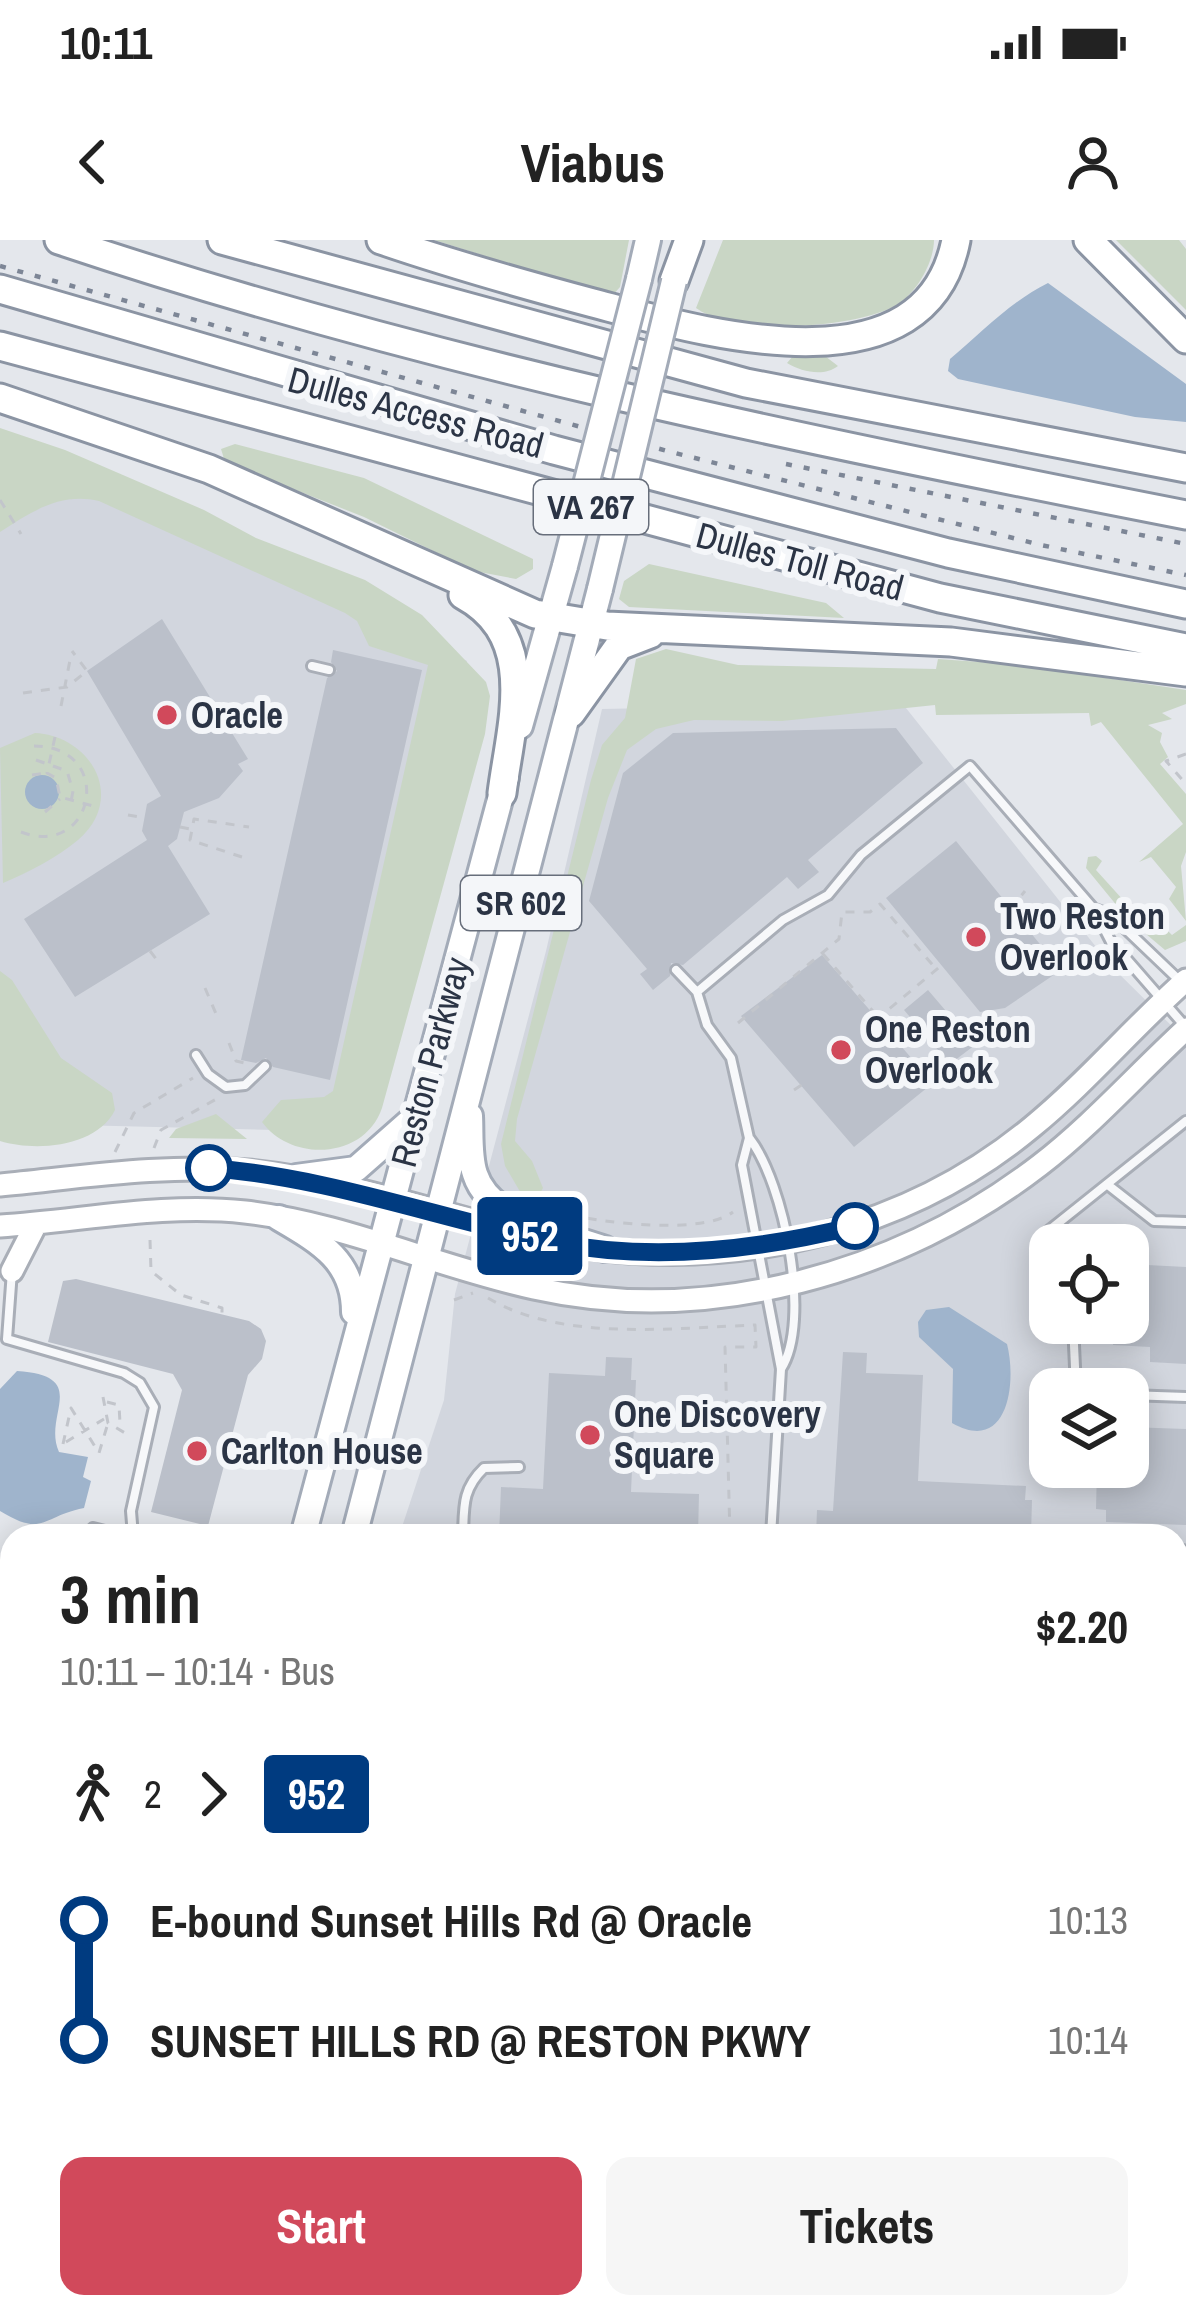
<!DOCTYPE html>
<meta charset="utf-8">
<style>
:root{--surface:#fff;--page:#f6f6f6;--text:#222;--muted:#767676;--accent:#d1495b}
body{margin:0;font-family:"Archivo Narrow",sans-serif;background:var(--page);color:var(--text);height:100vh;display:flex;flex-direction:column;font-size:45px;white-space:nowrap}
*{box-sizing:border-box;margin:0}
p{font-size:39px;color:var(--muted)}
.icon{flex:none;width:66px;height:66px;fill:none;stroke:currentColor;stroke-width:2;stroke-linecap:round;stroke-linejoin:round}
.map{position:relative;flex:1;overflow:hidden}
.panel{position:absolute;left:0px;top:1284px;width:1188px;height:795px;display:flex;flex-direction:column;background:var(--surface);border-radius:36px 36px 0 0;box-shadow:0 6px 30px #0003}
.panel>*{flex:none}
.badge{padding:0 24px;border-radius:9px;font-size:42px;line-height:78px}
.buttons{position:absolute;left:1029px;top:984px;display:grid;gap:24px}
.buttons a{display:grid;place-items:center;width:120px;height:120px;border-radius:24px;background:var(--surface);box-shadow:0 6px 30px #0003;font-size:60px}
.map>.badge{position:absolute;translate:-50% -50%;box-shadow:0 0 0 6px #fff}
.legs{display:flex;align-items:center;gap:18px;height:132px;padding:0 60px;font-size:39px}
.legs p{margin-inline-start:auto}
.summary{display:flex;align-items:center;justify-content:space-between;height:204px;padding:0 60px}
h1{font-size:66px;font-weight:800;line-height:90px}
.primary-button{display:flex;gap:24px;margin-top:auto;padding:24px 60px}
.primary-button a{flex:1;height:138px;border-radius:24px;background:var(--accent);color:#fff;font-size:48px;font-weight:800;line-height:138px;text-align:center}
.primary-button a+a{background:var(--page);color:var(--text)}
ul{padding:0 60px;list-style:none}
li{display:flex;align-items:center;gap:42px;height:120px;font-size:45px}
li i{display:grid;place-items:center;width:18px;height:100%;margin:0 15px;background:currentColor}
li i::after{content:'';width:30px;height:30px;margin:-15px;border:9px solid;border-radius:50%;background:var(--surface)}
li p{margin-inline-start:auto}
li:first-child i{background:linear-gradient(#0000 50%,currentColor 0)}
li:last-child i{background:linear-gradient(currentColor 50%,#0000 0)}
.status{display:flex;justify-content:space-between;align-items:center;height:84px;padding:0 60px;background:var(--surface);direction:ltr}
.status svg{height:33px;fill:currentColor}
header{display:flex;justify-content:space-between;align-items:center;height:156px;padding:0 60px;background:var(--surface);font-size:54px;font-weight:800}
.map>svg:first-child{display:block}
.built{fill:#d2d6de;fill-rule:evenodd}
.green{fill:#c9d6c5}
.water{fill:#9fb4cc}
.building{fill:#bbc0ca}
.lines{fill:none;stroke-linecap:round;stroke-linejoin:round}
.lane-casing{stroke:#a9aeb7;stroke-width:14}
.street-casing{stroke:#a9aeb7;stroke-width:21}
.secondary-casing{stroke:#a9aeb7;stroke-width:27}
.primary-casing{stroke:#a3abb8;stroke-width:30}
.highway-casing{stroke:#8b94a3;stroke-width:33}
.path{stroke:#c2c5cb;stroke-width:3;stroke-dasharray:9 9;stroke-linecap:butt}
.lane{stroke:#f7f8fa;stroke-width:8}
.street{stroke:#f7f8fa;stroke-width:15}
.secondary{stroke:#fff;stroke-width:21}
.primary{stroke:#fff;stroke-width:24}
.highway{stroke:#fff;stroke-width:27}
.rail{stroke:#7d8696;stroke-width:4.5;stroke-dasharray:6 12;stroke-linecap:butt}
.primary-bridge-casing{stroke:#a3abb8;stroke-width:30;stroke-linecap:butt}
.primary-bridge{stroke:#fff;stroke-width:24}
.line-1-casing{stroke:#fff;stroke-width:27}
.line-1{stroke:#003b80;stroke-width:18}
.poi-dot{fill:#d1495b;stroke:#f4f6f9;stroke-width:4.5}
.stop-1-dot{fill:#fff;stroke:#003b80;stroke-width:6}
.labels{text-anchor:middle;dominant-baseline:central;stroke-width:12;stroke-linejoin:round;paint-order:stroke}
.shield{fill:#f4f6f9;stroke:#676e7b;stroke-width:3}
.shield-label{font-size:33px;font-weight:bold;fill:#2b3445}
.street-label{font-size:36px;fill:#2b3445;stroke:#f4f6f9}
.poi-label{font-size:36px;font-weight:bold;fill:#2b3445;stroke:#f4f6f9;text-anchor:start}
</style>
<div class="status"><b>10:11</b><svg viewBox="0 0 49 12"><path d="M0 12V9h3v3zM5 12V6h3v6zM10 12V3h3v9zM15 12V0h3v12zM26 1h20v11H26zM47 4h2v5h-2z"/></svg></div>
<header><svg class="icon" aria-label="back" viewBox="0 0 24 24"><path d="M15 5l-7 7 7 7"/></svg>Viabus<svg class="icon" aria-label="person" viewBox="0 0 24 24"><circle cx="12" cy="8" r="4"/><path d="M4 21q1-7 8-7t8 7"/></svg></header>
<div class="map">
<svg width="1186" height="2077" viewBox="0 0 1186 2077">
<rect width="100%" height="100%" fill="#e4e7ec"/>
<path class="built" d="M48,218L467,421L351,892L36,884L0,774V254Z
M902,463L1112,727L1186,800V1405L1176,1406V1296H399L444,1160L455,1054L546,711L602,469ZM1050,1005H1128V1083H1050ZM1050,1149H1128V1227H1050Z
M1176,1577H1186V2077H213L214,2067H1176Z"/>
<path class="green" d="M434,0H629L620,47L612,56Z
M723,0H934C934,22 917,52 898,64C858,89 734,96 696,68Z
M1116,0H1179L1186,9V70Z
M793,116H825L838,126C824,137 802,132 787,123Z
M0,188L65,210L204,270L256,298L365,340L422,375L486,442L490,456L485,494L382,868C365,919 292,923 262,882L281,860L324,857L333,851L428,425L369,406L357,381L345,373L99,261C60,252 31,272 0,292Z
M235,204L364,238L533,319V329L516,339L474,331L364,277L225,222L221,209Z
M649,324L826,363L844,378L629,367L619,359L624,341Z
M666,409L738,425L936,429L938,419L1020,425L1186,450V464L1162,473L1172,479L1148,485L1162,493L1160,502L1168,517L1160,524L1186,554V612L1181,626L1186,681L1169,659L1176,647L1151,617L1139,622L1183,584L1101,482L1091,486L1089,473L936,475L935,465L782,481L694,480L656,489L627,510L608,558L517,879L515,901L532,921L543,948L538,957L522,955L505,926L501,904L591,540L602,505L625,478L636,419Z
M35,493C91,496 127,558 78,600C58,617 27,633 3,643L0,508Z
M1096,616L1102,621L1096,630L1153,693L1162,685L1172,695L1186,685V701L1165,710L1127,678L1086,628L1088,617Z
M0,731L12,740L61,818L112,853L115,870C97,907 36,912 0,901Z
M216,874L247,899L169,898L176,889Z
M0,1336L12,1342V1426L0,1420Z
M1186,1400V1477L1176,1480V1402Z
M214,2067H346L345,2077H213Z"/>
<path class="water" d="M1048,43L1186,144V182L1135,177L958,139L948,131L950,119C983,91 1010,62 1048,43Z
M25 552a17 17 0 1 1 34 0a17 17 0 1 1-34 0Z
M949,1067L1007,1104C1017,1143 1008,1215 952,1183L953,1129L919,1097L918,1082L926,1070Z
M17,1131C92,1136 42,1175 59,1212L88,1217L83,1237L91,1241L84,1268C42,1276 44,1298 0,1271V1149Z"/>
<path class="building" d="M162,379L248,519L238,524L243,531L219,558L184,572L177,599L168,606L210,674L75,757L24,679L147,600L142,591L147,564L161,556L87,431Z
M333,410L422,430L330,840L273,827L266,818L256,823L241,820L327,438L337,431L331,422Z
M896,488L923,523L808,620L819,632L798,649L787,637L683,725L671,723L670,736L653,750L640,734L647,729L589,661L623,533L673,493Z
M956,601L1061,730L1005,768L980,772L886,658Z
M822,715L933,843L854,907L741,776Z
M928,750L975,805L950,824L904,770Z
M1128,1024L1186,1027V1124L1150,1122V1107L1113,1105L1114,1083H1128Z
M76,1039L249,1081L261,1089L266,1101L262,1119L248,1135L208,1286L151,1272L182,1150L173,1134L48,1102L63,1041Z
M843,1112L867,1113L866,1133L923,1135L918,1241L1026,1246L1025,1260H1032L1031,1296H816L817,1270L833,1271Z
M606,1117L632,1118L631,1140H636L631,1252L699,1254L698,1296H499L501,1247L543,1249L549,1133L605,1136Z
M1128,1187L1186,1189V1285L1106,1282V1270L1096,1269L1097,1227H1128Z"/>
<g class="lines">
<defs>
<path id="lane" d="M312,426L329,430
M1095,669L1111,675L1179,740
M676,730L697,752L707,785L731,818L749,898L742,925L781,1129L771,1296
M697,752L783,680L828,655L861,615L970,526L1094,669L1110,700L1184,785
M196,815L208,834L226,847L245,845L265,826
M750,899C784,943 812,1081 781,1129
M1108,945L1154,981L1186,982
M12,1031L7,1099L124,1133L140,1143L154,1167L131,1271L133,1296
M1050,1038L1038,1020L1042,996L1186,881
M1073,1083L1076,1149
M1128,1155L1186,1157
M93,1288L125,1296
M463,1296C464,1267 462,1249 484,1228L519,1227
M1176,1493L1186,1490
M1176,1543L1186,1539
M6,1984L12,1987"/>
<path id="street" d="M1176,1313L1186,1314
M0,1571L12,1533
M1176,1766L1186,1767
M0,1852L12,1855
M1176,2002L1186,2003
M369,2077L370,2067
M1043,2077L1044,2067"/>
<path id="secondary" d="M0,945C83,937 165,924 248,931C352,941 453,978 554,1002
M0,986C81,981 163,963 245,972C344,983 437,1027 534,1048C709,1087 900,1033 1040,925C1092,885 1137,834 1186,789
M591,1008C748,1029 910,988 1032,887C1087,842 1133,787 1186,740
M12,1031L36,984
M1176,1559H1186"/>
<path id="primary" d="M639,39L648,0
M520,486L565,326
M470,876C471,894 469,916 475,934C490,981 563,994 605,1009
M296,937L356,929L415,877
M279,978C320,1002 354,1021 354,1072
M303,1296L506,537
M354,1296L600,349
M136,2077L137,2067
M189,2077L190,2067"/>
<path id="highway" d="M59,0C426,123 807,201 1186,275
M222,0L746,143L1186,228
M381,0C451,24 522,44 593,63C696,90 925,160 956,0
M1088,0L1186,99
M674,41L689,0
M0,49L554,210L948,313L1186,364
M0,106L940,358L1186,408
M0,158L209,229L535,374L607,386L951,402L1186,432
M463,355C540,397 511,482 502,553
M571,473L619,406L650,394"/>
</defs>
<use href="#lane" class="lane-casing"/>
<use href="#street" class="street-casing"/>
<use href="#secondary" class="secondary-casing"/>
<use href="#primary" class="primary-casing"/>
<use href="#highway" class="highway-casing"/>
<path class="path" d="M0,260L21,294
M23,453L67,447L87,431L72,411
M61,466L71,415
M55,497L47,533L56,538L60,557L97,567
M1186,514L1166,521L1186,544
M36,520L67,531L73,551L70,567
M32,535L45,533
M45,572L60,559
M128,575L145,578
M180,587L190,589
M21,592C95,620 116,506 34,506
M242,617L190,600L194,579L249,587
M1010,669L1025,651
M150,711L157,720
M823,714L879,778
M205,748L217,776
M876,780L943,724
M738,783L839,699L842,672H870L880,664L937,730
M229,803L236,821L249,824
M794,850L803,844
M154,908L161,890L220,857
M115,912L134,873L193,838
M570,975C607,983 702,995 733,972
M150,1000L151,1031L181,1055L222,1068V1078
M488,1058C561,1102 673,1088 755,1085L756,1107H725L730,1296
M454,1060L473,1053
M103,1157L108,1183L125,1193
M107,1162L119,1165L120,1183
M66,1202L104,1179
M63,1204L71,1168L99,1213L108,1183
M0,1328L12,1333
M0,1375L12,1380
M0,1386L12,1392
M1176,1427L1186,1425
M0,1433L12,1437
M1176,1436L1186,1433
M12,1583L2,1614L12,1617
M1176,1872L1180,1786
M690,2067L694,2077
M662,2077L667,2067"/>
<use href="#lane" class="lane"/>
<use href="#street" class="street"/>
<use href="#secondary" class="secondary"/>
<use href="#primary" class="primary"/>
<use href="#highway" class="highway"/>
<path class="rail" d="M0,26L671,212L1041,305L1186,335
M786,224L1186,304"/>
<defs>
<path id="primary-bridge" d="M565,326L639,39
M600,349L674,41"/>
</defs>
<use href="#primary-bridge" class="primary-bridge-casing"/>
<use href="#primary-bridge" class="primary-bridge"/>
</g>
<g class="lines">
<defs>
<path id="line-1" d="M209,928C329,937 440,979 557,1003C656,1022 758,1010 855,986"/>
</defs>
<use href="#line-1" class="line-1-casing"/>
<use href="#line-1" class="line-1"/>
</g>
<g class="poi-dot">
<circle cx="167" cy="475" r="12"/>
<circle cx="976" cy="697" r="12"/>
<circle cx="841" cy="810" r="12"/>
<circle cx="590" cy="1195" r="12"/>
<circle cx="197" cy="1211" r="12"/>
</g>
<g class="stop-1-dot">
<circle cx="209" cy="928" r="21"/>
<circle cx="855" cy="986" r="21"/>
</g>
<g class="labels">
<g class="shield">
<rect x="534" y="240" width="114" height="54" rx="9"/>
<rect x="461" y="636" width="120" height="54" rx="9"/>
</g>
<g class="shield-label">
<text x="591" y="267">VA 267</text>
<text x="521" y="663">SR 602</text>
</g>
<g class="street-label">
<text transform="translate(416 172) rotate(15)">Dulles Access Road</text>
<text transform="translate(800 321) rotate(15)">Dulles Toll Road</text>
<text transform="translate(430 822) rotate(-75)">Reston Parkway</text>
</g>
<g class="poi-label">
<text x="191" y="475">Oracle</text>
<text x="1000" y="676">Two Reston<tspan x="1000" dy="41">Overlook</tspan></text>
<text x="865" y="789">One Reston<tspan x="865" dy="41">Overlook</tspan></text>
<text x="614" y="1174">One Discovery<tspan x="614" dy="41">Square</tspan></text>
<text x="221" y="1211">Carlton House</text>
</g>
</g>
</svg>
<div class="buttons">
<a><svg class="icon" aria-label="locate" viewBox="0 0 24 24"><circle cx="12" cy="12" r="6"/><path d="M12 2v4M12 18v4M2 12h4M18 12h4"/></svg></a>
<a><svg class="icon" aria-label="layers" viewBox="0 0 24 24"><path d="M12 4l9 5-9 5-9-5zM3 14l9 5 9-5"/></svg></a>
</div>
<b class="badge" style="left:530px;top:996px;background:#003b80;color:#fff">952</b>
<section class="panel">
<div class="summary"><div><h1>3 min</h1><p>10:11 – 10:14 · Bus</p></div><b>$2.20</b></div>
<div class="legs"><svg class="icon" aria-label="walk" viewBox="0 0 24 24"><circle cx="13" cy="4" r="2"/><path d="M13 8l-2 6 4 7M11 14l-3 7M7 12l3-4h3l4 4"/></svg>2<svg class="icon" aria-label="forward" viewBox="0 0 24 24"><path d="M9 5l7 7-7 7"/></svg><b class="badge" style="background:#003b80;color:#fff">952</b></div>
<ul>
<li><i style="color:#003b80"></i><b>E-bound Sunset Hills Rd @ Oracle</b><p>10:13</p></li>
<li><i style="color:#003b80"></i><b>SUNSET HILLS RD @ RESTON PKWY</b><p>10:14</p></li>
</ul>
<div class="primary-button"><a>Start</a><a>Tickets</a></div>
</section>
</div>
